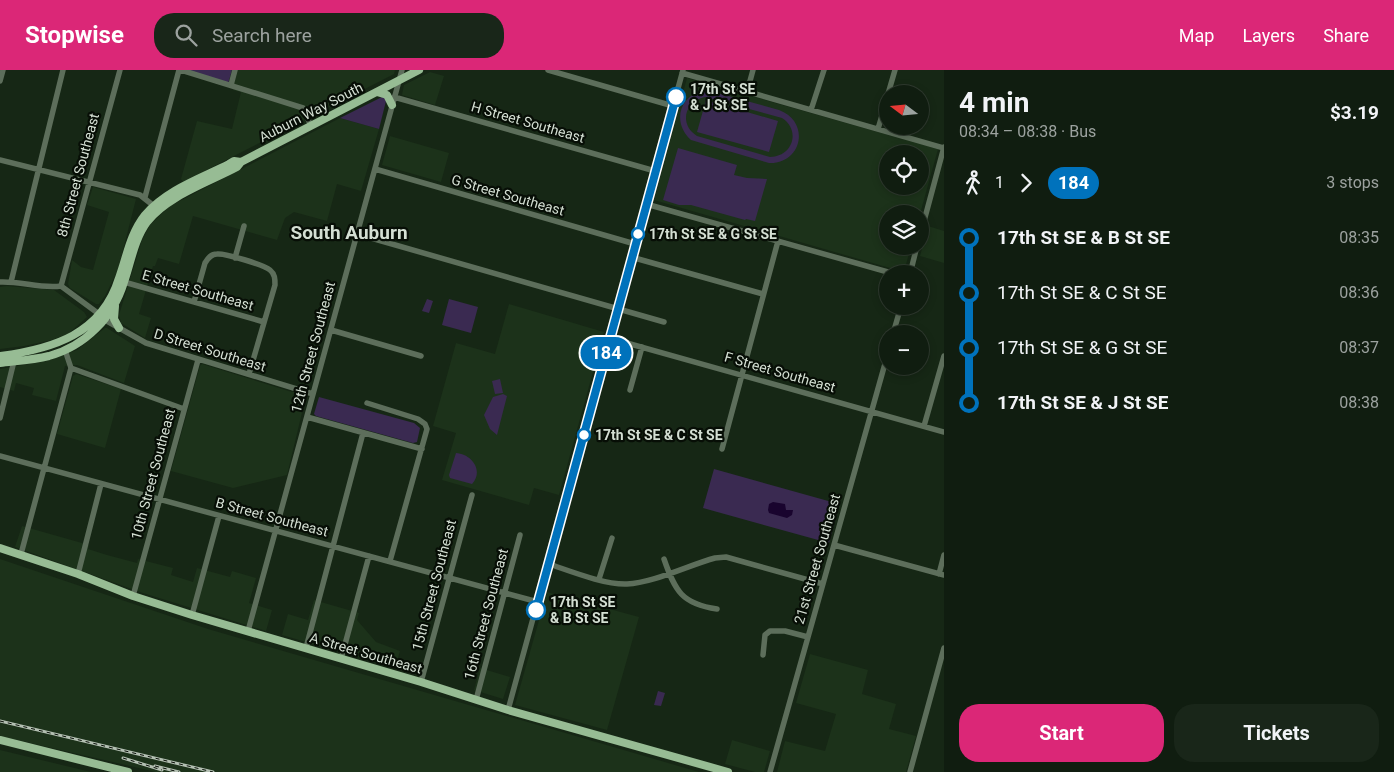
<!DOCTYPE html>
<meta charset="utf-8">
<style>
:root{--surface:#101d10;--page:#192619;--text:#f1f3f6;--muted:#9ca29f;--line:#303b30;--accent:#db2777}
body{margin:0;font-family:Roboto,sans-serif;background:var(--page);color:var(--text);height:100vh;display:flex;flex-direction:column;font-size:19px;white-space:nowrap}
*{box-sizing:border-box;margin:0}
p{font-size:16px;color:var(--muted)}
.icon{flex:none;width:28px;height:28px;fill:none;stroke:currentColor;stroke-width:2;stroke-linecap:round;stroke-linejoin:round}
.map{position:relative;flex:1;overflow:hidden}
.side{display:flex;flex-direction:column;background:var(--surface);width:450px}
.side>*{flex:none}
.badge{padding:0 10px;border-radius:16px;font-size:18px;line-height:32px}
.needle{width:32px;rotate:286deg}
.controls{position:absolute;left:879px;top:15px;display:grid;gap:10px}
.controls a{display:grid;place-items:center;width:50px;height:50px;border-radius:50%;background:var(--surface);box-shadow:0 2px 8px #0003,0 0 0 1px var(--line);font-size:25px}
.map>.badge{position:absolute;translate:-50% -50%;box-shadow:0 0 0 2px #fff}
.legs{display:flex;align-items:center;gap:8px;height:55px;padding:0 15px;font-size:16px}
.legs p{margin-inline-start:auto}
.head{display:flex;align-items:center;justify-content:space-between;height:85px;padding:0 15px}
h1{font-size:28px;font-weight:700;line-height:38px}
.action{display:flex;gap:10px;margin-top:auto;padding:10px 15px}
.action a{flex:1;height:58px;border-radius:20px;background:var(--accent);color:#fff;font-size:20px;font-weight:700;line-height:58px;text-align:center}
.action a+a{background:var(--page);color:var(--text)}
ul{padding:0 15px;list-style:none}
li{display:flex;align-items:center;gap:18px;height:55px;font-size:19px}
li i{display:grid;place-items:center;width:8px;height:100%;margin:0 6px;background:currentColor}
li i::after{content:'';width:12px;height:12px;margin:-6px;border:4px solid;border-radius:50%;background:var(--surface)}
li p{margin-inline-start:auto}
li:first-child i{background:linear-gradient(#0000 50%,currentColor 0)}
li:last-child i{background:linear-gradient(currentColor 50%,#0000 0)}
header{display:flex;align-items:center;gap:30px;box-sizing:border-box;height:70px;padding:0 25px;background:var(--accent);color:#fff}
header strong{font-size:24px}
nav{display:flex;gap:28px;margin-inline-start:auto;font-size:18px}
.search{width:350px;height:45px;background:var(--page);display:flex;align-items:center;gap:12px;box-sizing:border-box;padding:0 18px;border-radius:20px;color:var(--muted);font-size:19px}
main{display:flex;flex:1;min-height:0}
.map>svg:first-child{display:block}
.built{fill:#1c321a;fill-rule:evenodd}
.green{fill:#3a2a51;fill-rule:evenodd}
.water{fill:#19042e}
.lines{fill:none;stroke-linecap:round;stroke-linejoin:round}
.minor{stroke:#5d6e5b;stroke-width:5.5}
.major{stroke:#97bc94;stroke-width:8}
.rail-casing{stroke:#b3bfb2;stroke-width:3}
.rail{stroke:#070e06;stroke-width:1;stroke-dasharray:4;stroke-linecap:butt}
.line-1-casing{stroke:#fff;stroke-width:11}
.line-1{stroke:#0072bc;stroke-width:8}
.stop-1-dot{fill:#fff;stroke:#0072bc;stroke-width:2.5}
.labels{text-anchor:middle;dominant-baseline:central;stroke-width:4.5;stroke-linejoin:round;paint-order:stroke}
.stop-label{font-size:14px;font-weight:bold;fill:#d4dfd3;stroke:#070e06;text-anchor:start}
.street-label{font-size:14px;fill:#d4dfd3;stroke:#070e06}
.district-label{font-size:19px;font-weight:bold;fill:#d4dfd3;stroke:#070e06}
</style>
<header>
<strong>Stopwise</strong>
<div class="search"><svg class="icon" aria-label="search" viewBox="0 0 24 24"><circle cx="10" cy="10" r="6"/><path d="M15 15l6 6"/></svg>Search here</div>
<nav><a>Map</a><a>Layers</a><a>Share</a></nav>
</header>
<main>
<div class="map">
<svg width="944" height="702" viewBox="0 0 944 702">
<rect width="100%" height="100%" fill="#162715"/>
<path class="built" d="M232,0H395L394,4L183,112L181,109L197,51L232,59L241,22L233,20L234,16L228,14Z
M430,2L444,6L435,35L402,25L404,15Z
M687,8L938,79L920,144H888V176H911L904,202L654,130ZM888,84H920V116H888Z
M340,48L379,59L361,121L337,114L327,151L294,142L285,148L277,170L193,146L179,194L158,188L155,196H153L139,244L151,248L145,268L121,253L119,245L142,170L150,155L159,146L170,136Z
M390,66L449,83L441,112L382,95Z
M93,117L136,129L118,200L105,226L99,234H96L70,218L68,214L72,190L81,197L93,200L109,142L87,135Z
M928,156L944,161V193L920,186Z
M7,216L54,220L84,242L87,247L68,264L52,270L24,276L0,279V217Z
M509,234L604,262L559,425L534,418L529,435L442,410L456,363L433,356L456,273L495,284Z
M105,258H107L135,276L124,313L77,295L65,296L56,331L32,325L34,318L16,313L14,321L0,317V299L46,291L77,280Z
M202,294L292,322H297L306,326L287,405L233,418L171,401L200,296Z
M76,304L121,319L105,378L57,364L73,306Z
M22,456L89,475L88,479L107,485L137,493L138,489L173,498L171,505L193,512L197,498L230,507L232,501L256,508L249,533L272,540L266,561L143,523L15,477Z
M0,489L208,559L699,702H156L0,666Z
M547,522L639,547L607,660L515,635Z
M314,530L359,543L357,550L376,572L400,581L395,598L282,565L288,544L308,550Z
M810,584L868,600L862,624L896,634L889,659L916,666L906,702H777L785,671L825,681L836,644L796,633Z
M480,598L510,607L503,629L474,620Z
M732,670L770,681L764,702H755L725,694Z
M0,680L91,702H0Z"/>
<path class="green" d="M181,0H232L228,14Z
M701,21H710L779,40C811,52 802,94 769,93L691,70C673,54 678,28 701,21ZM705,27L782,48C801,60 793,87 770,87L697,66C679,55 684,31 705,27Z
M382,27L385,28L386,31L379,59L340,48Z
M706,30L778,51L769,82L697,62Z
M678,78L737,95L734,105L747,108L767,109L755,151L746,149L745,150L691,135H679L663,130Z
M427,229L433,231L429,243L422,241Z
M449,229L478,237L471,263L442,255Z
M500,309L503,323L495,324L492,311Z
M503,324L507,326L497,365L490,359L484,345L493,327Z
M319,327L414,353L420,358L417,372L413,373L316,346L314,344Z
M456,383C472,384 484,401 472,414L450,408L449,405Z
M714,399L839,434L829,473L703,438Z
M658,621L665,623L661,636L654,635Z"/>
<path class="water" d="M773,432L785,434L786,440H793L792,445L787,448L769,443L768,440L769,434Z"/>
<g class="lines">
<path class="minor" d="M181,0L303,38L311,56
M548,0L673,36
M682,3L944,78
M0,11L3,0
M231,15L235,0
M747,22L753,0
M888,24L895,0
M394,27L655,101
M811,40L824,0
M878,59L888,25
M0,90L140,125L154,136
M375,99L635,174
M145,127L179,0
M646,134L895,204
M357,164L664,252
M920,166L944,77
M631,187L763,224
M235,188L244,156
M910,204L917,176
M0,212C21,211 41,219 61,216L99,244
M11,212L63,0
M124,212L264,252
M61,216L120,0
M194,232L205,193C208,188 211,184 217,184C225,183 264,195 270,200C275,204 275,209 275,215L249,304
M105,250L146,273L313,324
M331,260L421,286
M893,264L901,236
M609,268L944,362
M65,280L71,298L184,339
M630,320L642,277
M367,333L418,349L425,354L427,359L390,491
M307,347L422,379
M0,348L14,291
M924,356L944,286
M722,379L778,171
M0,386L538,532
M834,475L944,505
M21,484L71,298
M664,489C675,521 682,534 717,539
M549,494C570,501 605,515 627,514C653,513 689,495 715,488L726,487L823,514
M78,504L101,414
M939,504L944,485
M599,509L612,468
M133,526L198,290
M192,545L219,446
M248,561L402,0
M306,578L363,363
M763,585L765,565L770,561H785L808,567
M341,589L369,486
M421,612L472,425
M476,630L520,465
M508,640L683,0
M770,702L888,283
M910,702L944,578"/>
<path class="major" d="M377,22L387,25L392,35
M115,236L114,249L119,258
M0,286C53,279 102,264 119,208C127,186 130,164 145,145C166,120 201,108 229,94L234,91L241,92
M0,293C16,291 33,290 49,286C85,276 113,248 124,212C131,192 134,170 147,152C167,126 209,112 237,97L241,92L419,0
M0,478L78,504L133,526L192,545L421,612L508,640L728,702
M0,670L128,702"/>
<defs>
<path id="rail" d="M0,651L213,702
M123,688L162,700
M155,696L179,702"/>
</defs>
<use href="#rail" class="rail-casing"/>
<use href="#rail" class="rail"/>
</g>
<g class="lines">
<defs>
<path id="line-1" d="M536,540L676,27"/>
</defs>
<use href="#line-1" class="line-1-casing"/>
<use href="#line-1" class="line-1"/>
</g>
<g class="stop-1-dot">
<circle cx="676" cy="27" r="9"/>
<circle cx="638" cy="164" r="6"/>
<circle cx="584" cy="365" r="6"/>
<circle cx="536" cy="540" r="9"/>
</g>
<g class="labels">
<g class="stop-label">
<text x="690" y="19">17th St SE<tspan x="690" dy="16">&amp; J St SE</tspan></text>
<text x="649" y="164">17th St SE &amp; G St SE</text>
<text x="595" y="365">17th St SE &amp; C St SE</text>
<text x="550" y="532">17th St SE<tspan x="550" dy="16">&amp; B St SE</tspan></text>
</g>
<g class="street-label">
<text transform="translate(311 42) rotate(-27)">Auburn Way South</text>
<text transform="translate(528 52) rotate(16)">H Street Southeast</text>
<text transform="translate(78 105) rotate(-75)">8th Street Southeast</text>
<text transform="translate(508 125) rotate(16)">G Street Southeast</text>
<text transform="translate(198 220) rotate(16)">E Street Southeast</text>
<text transform="translate(313 277) rotate(-75)">12th Street Southeast</text>
<text transform="translate(210 280) rotate(17)">D Street Southeast</text>
<text transform="translate(780 302) rotate(16)">F Street Southeast</text>
<text transform="translate(153 404) rotate(-75)">10th Street Southeast</text>
<text transform="translate(272 447) rotate(15)">B Street Southeast</text>
<text transform="translate(817 489) rotate(-74)">21st Street Southeast</text>
<text transform="translate(434 515) rotate(-75)">15th Street Southeast</text>
<text transform="translate(486 544) rotate(-75)">16th Street Southeast</text>
<text transform="translate(366 583) rotate(16)">A Street Southeast</text>
</g>
<g class="district-label">
<text x="349" y="162">South Auburn</text>
</g>
</g>
</svg>
<div class="controls">
<a><svg class="needle" viewBox="-14 -14 28 28"><path d="M0-13l5 13h-10z" fill="#e53935"/><path d="M0 13l5-13h-10z" fill="#9ca29f"/></svg></a>
<a><svg class="icon" aria-label="locate" viewBox="0 0 24 24"><circle cx="12" cy="12" r="6"/><path d="M12 2v4M12 18v4M2 12h4M18 12h4"/></svg></a>
<a><svg class="icon" aria-label="layers" viewBox="0 0 24 24"><path d="M12 4l9 5-9 5-9-5zM3 14l9 5 9-5"/></svg></a>
<a>+</a>
<a>−</a>
</div>
<b class="badge" style="left:606px;top:283px;background:#0072bc;color:#fff">184</b>
</div>
<section class="side">
<div class="head"><div><h1>4 min</h1><p>08:34 – 08:38 · Bus</p></div><b>$3.19</b></div>
<div class="legs"><svg class="icon" aria-label="walk" viewBox="0 0 24 24"><circle cx="13" cy="4" r="2"/><path d="M13 8l-2 6 4 7M11 14l-3 7M7 12l3-4h3l4 4"/></svg>1<svg class="icon" aria-label="forward" viewBox="0 0 24 24"><path d="M9 5l7 7-7 7"/></svg><b class="badge" style="background:#0072bc;color:#fff">184</b><p>3 stops</p></div>
<ul>
<li><i style="color:#0072bc"></i><b>17th St SE &amp; B St SE</b><p>08:35</p></li>
<li><i style="color:#0072bc"></i><span>17th St SE &amp; C St SE</span><p>08:36</p></li>
<li><i style="color:#0072bc"></i><span>17th St SE &amp; G St SE</span><p>08:37</p></li>
<li><i style="color:#0072bc"></i><b>17th St SE &amp; J St SE</b><p>08:38</p></li>
</ul>
<div class="action"><a>Start</a><a>Tickets</a></div>
</section>
</main>
